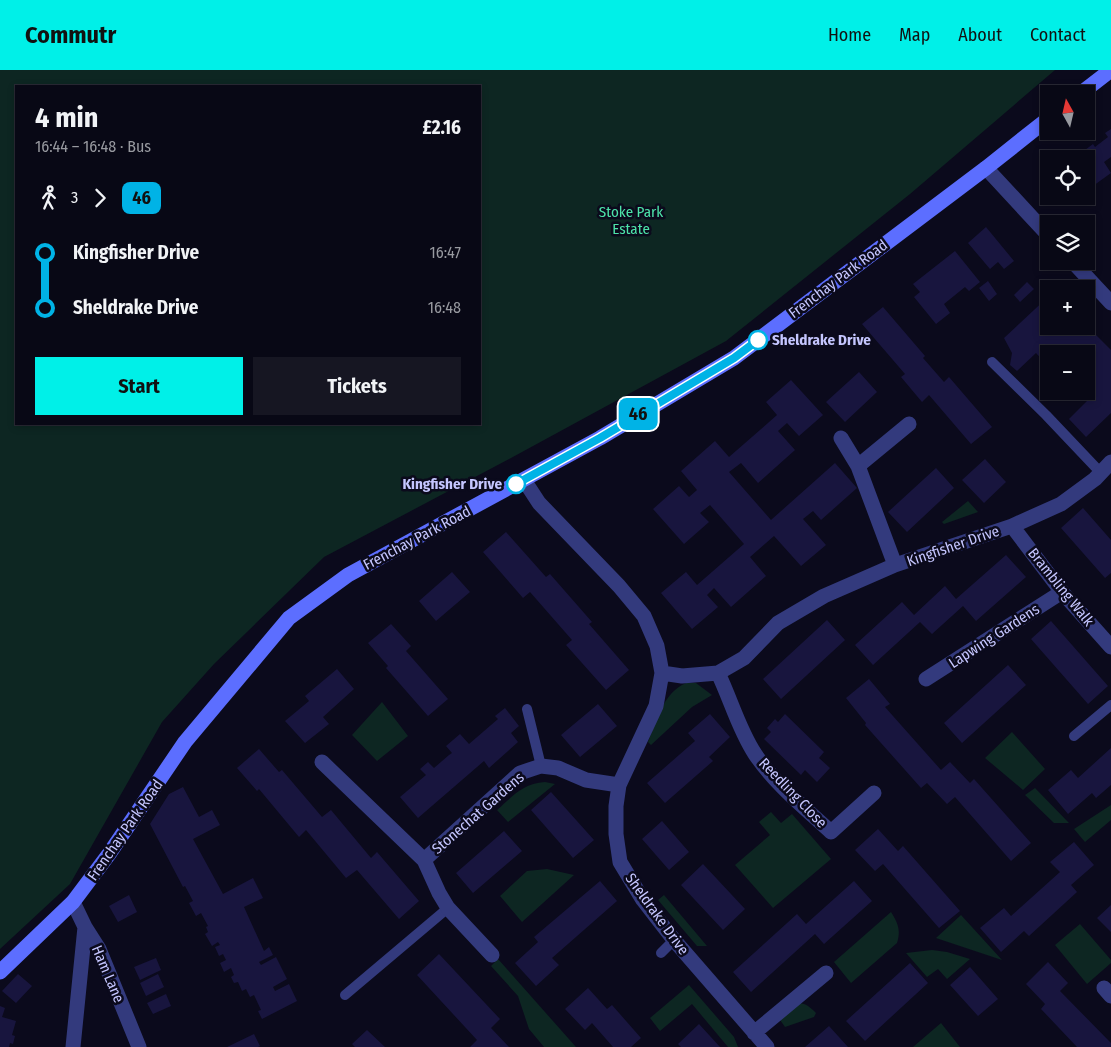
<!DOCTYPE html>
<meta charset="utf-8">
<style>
:root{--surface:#080815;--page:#161622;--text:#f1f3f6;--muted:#989aa0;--line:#292934;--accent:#00f0e8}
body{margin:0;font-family:"Fira Sans Condensed",sans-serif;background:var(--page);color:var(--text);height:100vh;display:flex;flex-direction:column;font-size:19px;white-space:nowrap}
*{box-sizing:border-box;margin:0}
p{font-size:16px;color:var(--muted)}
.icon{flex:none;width:28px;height:28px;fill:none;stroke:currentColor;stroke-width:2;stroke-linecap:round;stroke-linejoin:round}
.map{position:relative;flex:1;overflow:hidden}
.drawer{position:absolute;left:15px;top:15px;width:466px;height:340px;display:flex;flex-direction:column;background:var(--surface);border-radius:0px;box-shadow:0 2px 8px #0003,0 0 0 1px var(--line)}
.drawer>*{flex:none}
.badge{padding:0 10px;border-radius:8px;font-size:18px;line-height:32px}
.needle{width:32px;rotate:352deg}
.buttons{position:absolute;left:1040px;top:15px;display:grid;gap:10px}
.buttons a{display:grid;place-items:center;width:55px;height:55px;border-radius:0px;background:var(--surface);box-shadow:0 2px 8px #0003,0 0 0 1px var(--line);font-size:25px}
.map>.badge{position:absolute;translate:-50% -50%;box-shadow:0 0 0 2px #fff}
.legs{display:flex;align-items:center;gap:8px;height:55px;padding:0 20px;font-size:16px}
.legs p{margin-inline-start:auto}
.overview{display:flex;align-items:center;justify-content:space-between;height:85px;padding:0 20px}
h1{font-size:28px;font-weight:700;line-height:38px}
.action{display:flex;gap:10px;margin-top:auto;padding:10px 20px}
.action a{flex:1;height:58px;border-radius:0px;background:var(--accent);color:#111;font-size:20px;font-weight:700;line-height:58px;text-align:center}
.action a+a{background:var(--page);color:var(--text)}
ul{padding:0 20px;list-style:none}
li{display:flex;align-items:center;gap:18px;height:55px;font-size:19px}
li i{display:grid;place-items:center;width:8px;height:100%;margin:0 6px;background:currentColor}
li i::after{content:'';width:12px;height:12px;margin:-6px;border:4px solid;border-radius:50%;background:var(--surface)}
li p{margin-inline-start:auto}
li:first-child i{background:linear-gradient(#0000 50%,currentColor 0)}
li:last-child i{background:linear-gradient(currentColor 50%,#0000 0)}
header{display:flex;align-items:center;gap:30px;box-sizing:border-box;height:70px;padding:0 25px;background:var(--accent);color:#111}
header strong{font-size:24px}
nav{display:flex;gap:28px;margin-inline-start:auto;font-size:18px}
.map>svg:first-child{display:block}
.green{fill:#0d2622;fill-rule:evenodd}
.building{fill:#18153e}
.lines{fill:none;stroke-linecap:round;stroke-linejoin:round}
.lane{stroke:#333a7d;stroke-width:10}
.street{stroke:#333a7d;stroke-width:15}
.secondary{stroke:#5c6eff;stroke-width:15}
.line-1-casing{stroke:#fff;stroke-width:11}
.line-1{stroke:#00b3e6;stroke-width:8}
.stop-1-dot{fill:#fff;stroke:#00b3e6;stroke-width:2.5}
.labels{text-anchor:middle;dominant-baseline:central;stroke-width:5;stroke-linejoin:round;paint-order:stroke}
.park-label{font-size:15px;fill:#4de3a9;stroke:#0b0a1c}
.street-label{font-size:15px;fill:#c5c6ff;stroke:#0b0a1c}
.stop-label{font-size:15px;font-weight:bold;fill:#c5c6ff;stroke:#0b0a1c;text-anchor:start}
</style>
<header>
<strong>Commutr</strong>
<nav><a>Home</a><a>Map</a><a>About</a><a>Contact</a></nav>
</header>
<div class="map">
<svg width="1111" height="977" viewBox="0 0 1111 977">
<rect width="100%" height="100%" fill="#0b0a1c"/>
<path class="green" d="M0,0H1055L910,124L726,271L511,388L324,487L214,594L162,652L70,814L0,879ZM16,16H480V354H16Z
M968,431L978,442L944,454L942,452Z
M686,613H696L712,625L692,637L651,675L648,672C657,650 663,623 686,613Z
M382,632L408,666L377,691L352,665Z
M1012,662L1045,699L1023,720L985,688Z
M545,712L555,714L508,752L497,740C514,725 522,714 545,712Z
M1035,718L1069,753H1054L1025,725Z
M1111,735V750L1085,772L1074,759Z
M771,742L781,753L792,744L831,789L773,838L735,795L770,765L759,752Z
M547,799L574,805L522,852L500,826L527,801Z
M664,825L707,876H697L658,830Z
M891,842C898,853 901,860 897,873L851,913L834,892Z
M961,845L1002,890L936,868Z
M1080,854L1111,890V893L1087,914L1055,875Z
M932,880L947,882L970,889L947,909L938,899L927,907L906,883Z
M498,889L576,977H544L529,959L518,926L491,896Z
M689,915L734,967L738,977H728L692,934L660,961L650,948Z
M797,933C806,933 810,937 816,943L814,947L785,957L778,947Z
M941,953L960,977H913Z"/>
<path class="building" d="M1111,59V87L1104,92L1111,103L1086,121V89H1073L1093,74L1095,77L1108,67L1105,63Z
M986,157L1014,191L1004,199L998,192L990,199L968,173Z
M955,181L980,212L969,221L965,217L944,234L950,243L936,254L914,227L920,222L913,214Z
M988,211L997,224L989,231L979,218Z
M1027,212L1034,219L1020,232L1014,225Z
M1049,226V256H1086V255L1111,280V343L1086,367L1069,349L1090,328L1084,321H1086V284H1049V297L1036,283L1017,301L1010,295L1012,283L1004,268Z
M883,237L925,286L923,288L944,312L949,307L992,357L971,374L929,325L922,332L901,307L905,304L862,254Z
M859,302L877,322L845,352L826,332Z
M791,310L823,345L799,366L787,353L778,361L795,380L758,413L741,393L729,402L771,450L835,393L857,418L821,450L813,441L803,449L826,475L801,496L774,466L750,487L766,506L731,537L714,518L707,525L718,537L692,559L661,523L686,502L697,515L744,474L710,435L700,443L709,452L684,474L653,439L679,416L689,427L697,420L681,401L715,371L729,387L777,345L766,332Z
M985,389L1006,412L984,433L962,410Z
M936,398L954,418L907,462L888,442Z
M1083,438L1111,470V503L1105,508L1061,458Z
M506,462L546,507L550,504L592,552L589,554L629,600L606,620L566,575L572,570L530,522L523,528L483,482Z
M1006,485L1026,507L976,551L963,536L932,564L920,552L873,595L855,575L902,532L914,545L945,516L956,529Z
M452,502L470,522L436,551L419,531Z
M827,550L845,570L781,629L763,609Z
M1051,551L1108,616L1088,634L1031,569Z
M391,554L411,576L406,581L448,629L428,646L386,598L388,596L368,573Z
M1008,595L1026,615L962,673L944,653Z
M337,599L354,619L323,647L329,654L305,673L285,651L309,631L305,626Z
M869,609L890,634L885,637L941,700L950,692L970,713L974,709L1031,773L1011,791L955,727L947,734L927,713L921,718L865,655L866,653L846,628Z
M598,634L617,656L580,687L561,665Z
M505,638L519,656L511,663L518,672L489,698L484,691L418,748L400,727L426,705L420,699L428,692L434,698L449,685L452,683L446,676L460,664L469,674L498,649L495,646Z
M710,644L730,667L709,687L713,691L665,733L647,713L695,671L688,663Z
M785,644L824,682L819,688L830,698L817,712L805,700L801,705L764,669L771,662L767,658L775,649L778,652Z
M1111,678V715L1096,728L1092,723L1068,744L1048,720L1071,700L1078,708Z
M259,679L279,702L282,700L322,747L331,740L371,788L377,782L419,831L399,849L357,800L346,808L306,760L299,767L259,719L257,721L237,698Z
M183,717L199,747L212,740L220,755L193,769L223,824L253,808L263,828L244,837L264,881L269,877L273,885L259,892L261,895L276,887L287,909L273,917L275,921L289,914L297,931L262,949L258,941L261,940L254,925L250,927L246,919L242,921L238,912L234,913L231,907L234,905L231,898L224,902L220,893L226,890L223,884L219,886L215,877L220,875L218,872L212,876L205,864L208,862L206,857L208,856L201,843L196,846L189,833L193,831L185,816L183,817L150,754L169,724Z
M551,722L594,770L573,788L531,740Z
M662,751L689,782L669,800L642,769Z
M878,759L898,781L903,776L960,841L939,858L883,794L875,801L855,780Z
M504,761L522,781L473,823L456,803Z
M1074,772L1094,795L1071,815L1077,822L1029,866L1024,861L1001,882L980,858L1004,838L1011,846L1060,802L1050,792Z
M703,794L745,839L723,860L681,815Z
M600,811L617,831L552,888L559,895L536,916L515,893L538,872L534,867Z
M854,811L872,831L824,874L815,864L751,922L733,902L797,844L806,854Z
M129,825L137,842L118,852L109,836Z
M1111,835V862L1097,848Z
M439,884L500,949L491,958L509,977H470L477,970L417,905Z
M156,888L161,900L140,910L134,897Z
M1048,892L1068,913L1060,921L1111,973V977H1077L1041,939L1045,934L1026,914Z
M910,893L928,913L865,971L846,951Z
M970,897L998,929L978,946L950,915Z
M18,904L32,916L16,933L2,921Z
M158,904L164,917L146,926L140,913Z
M588,918L607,939L612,935L641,968L631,977H613L592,953L585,960L565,939Z
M166,924L171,936L153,944L147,933Z
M0,936L5,938L2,947L16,951L12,965L15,966L13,974L10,973L9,977H0Z
M699,954L720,977H681L678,974Z
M829,956L848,977H805Z
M367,960L385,977H355L352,974Z
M254,964L260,976L258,977H227Z"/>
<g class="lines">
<path class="lane" d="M992,292L1046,345L1101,403
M527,639L541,696
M1074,666L1111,635
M661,883L674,870
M345,925L448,838"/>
<path class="street" d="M986,98L1049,166
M1072,191L1111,233
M841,368L858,396L895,495
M858,396L909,354
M524,410L539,433L619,516L644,546L657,576L662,603L656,636L619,715L616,736V764L620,792L643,830L674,870L767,977
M1012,456L1062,522L1111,577
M662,603L682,606L718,603L744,588L778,553L824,526L895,495L1012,456L1061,434L1095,409L1111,392
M718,603C731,630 739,660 755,684C775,714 805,738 831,762L874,723
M926,609L1062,522
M322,692L424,790
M73,832L85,857L99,879L139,977
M492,885L448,838L439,823L424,790L520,703L541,696L558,698L586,710L619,715
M1104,918L1111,926
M754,963L826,903
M73,977L85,857"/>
<path class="secondary" d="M1080,24L1111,0
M0,902L73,832L109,784L185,672L289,548L348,505L600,368L734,288L986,98L1049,48"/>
</g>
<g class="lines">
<defs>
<path id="line-1" d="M516,414L600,368L734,288L758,270"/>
</defs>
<use href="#line-1" class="line-1-casing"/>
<use href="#line-1" class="line-1"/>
</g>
<g class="stop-1-dot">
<circle cx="758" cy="270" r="9"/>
<circle cx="516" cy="414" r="9"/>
</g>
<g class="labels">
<g class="park-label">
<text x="631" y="142">Stoke Park<tspan x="631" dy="17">Estate</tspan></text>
</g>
<g class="street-label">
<text transform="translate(838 209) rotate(-37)">Frenchay Park Road</text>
<text transform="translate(417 468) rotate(-28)">Frenchay Park Road</text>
<text transform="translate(953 476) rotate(-19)">Kingfisher Drive</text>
<text transform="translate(1061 517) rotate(51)">Brambling Walk</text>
<text transform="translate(994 566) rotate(-33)">Lapwing Gardens</text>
<text transform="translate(793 723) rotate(46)">Reedling Close</text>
<text transform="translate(478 743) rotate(-41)">Stonechat Gardens</text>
<text transform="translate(125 760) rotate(-55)">Frenchay Park Road</text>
<text transform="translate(657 844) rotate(54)">Sheldrake Drive</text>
<text transform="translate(108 904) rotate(67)">Ham Lane</text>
</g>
<g class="stop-label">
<text x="772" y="270">Sheldrake Drive</text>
<text x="502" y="414" text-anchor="end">Kingfisher Drive</text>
</g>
</g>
</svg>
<div class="buttons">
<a><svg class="needle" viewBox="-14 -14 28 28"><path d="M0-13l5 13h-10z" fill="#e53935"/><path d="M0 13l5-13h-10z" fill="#989aa0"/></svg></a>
<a><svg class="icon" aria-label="locate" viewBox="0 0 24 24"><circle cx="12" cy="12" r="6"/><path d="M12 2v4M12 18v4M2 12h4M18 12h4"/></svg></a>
<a><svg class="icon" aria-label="layers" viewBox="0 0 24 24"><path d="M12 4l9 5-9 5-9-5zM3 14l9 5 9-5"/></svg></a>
<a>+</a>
<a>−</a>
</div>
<b class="badge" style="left:638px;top:344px;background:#00b3e6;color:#111">46</b>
<section class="drawer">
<div class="overview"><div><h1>4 min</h1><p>16:44 – 16:48 · Bus</p></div><b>£2.16</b></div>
<div class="legs"><svg class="icon" aria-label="walk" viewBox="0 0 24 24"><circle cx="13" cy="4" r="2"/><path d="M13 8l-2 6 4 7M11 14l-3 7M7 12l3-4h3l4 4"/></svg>3<svg class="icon" aria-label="forward" viewBox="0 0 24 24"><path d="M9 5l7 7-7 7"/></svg><b class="badge" style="background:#00b3e6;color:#111">46</b></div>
<ul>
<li><i style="color:#00b3e6"></i><b>Kingfisher Drive</b><p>16:47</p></li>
<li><i style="color:#00b3e6"></i><b>Sheldrake Drive</b><p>16:48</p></li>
</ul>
<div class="action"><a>Start</a><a>Tickets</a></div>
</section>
</div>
